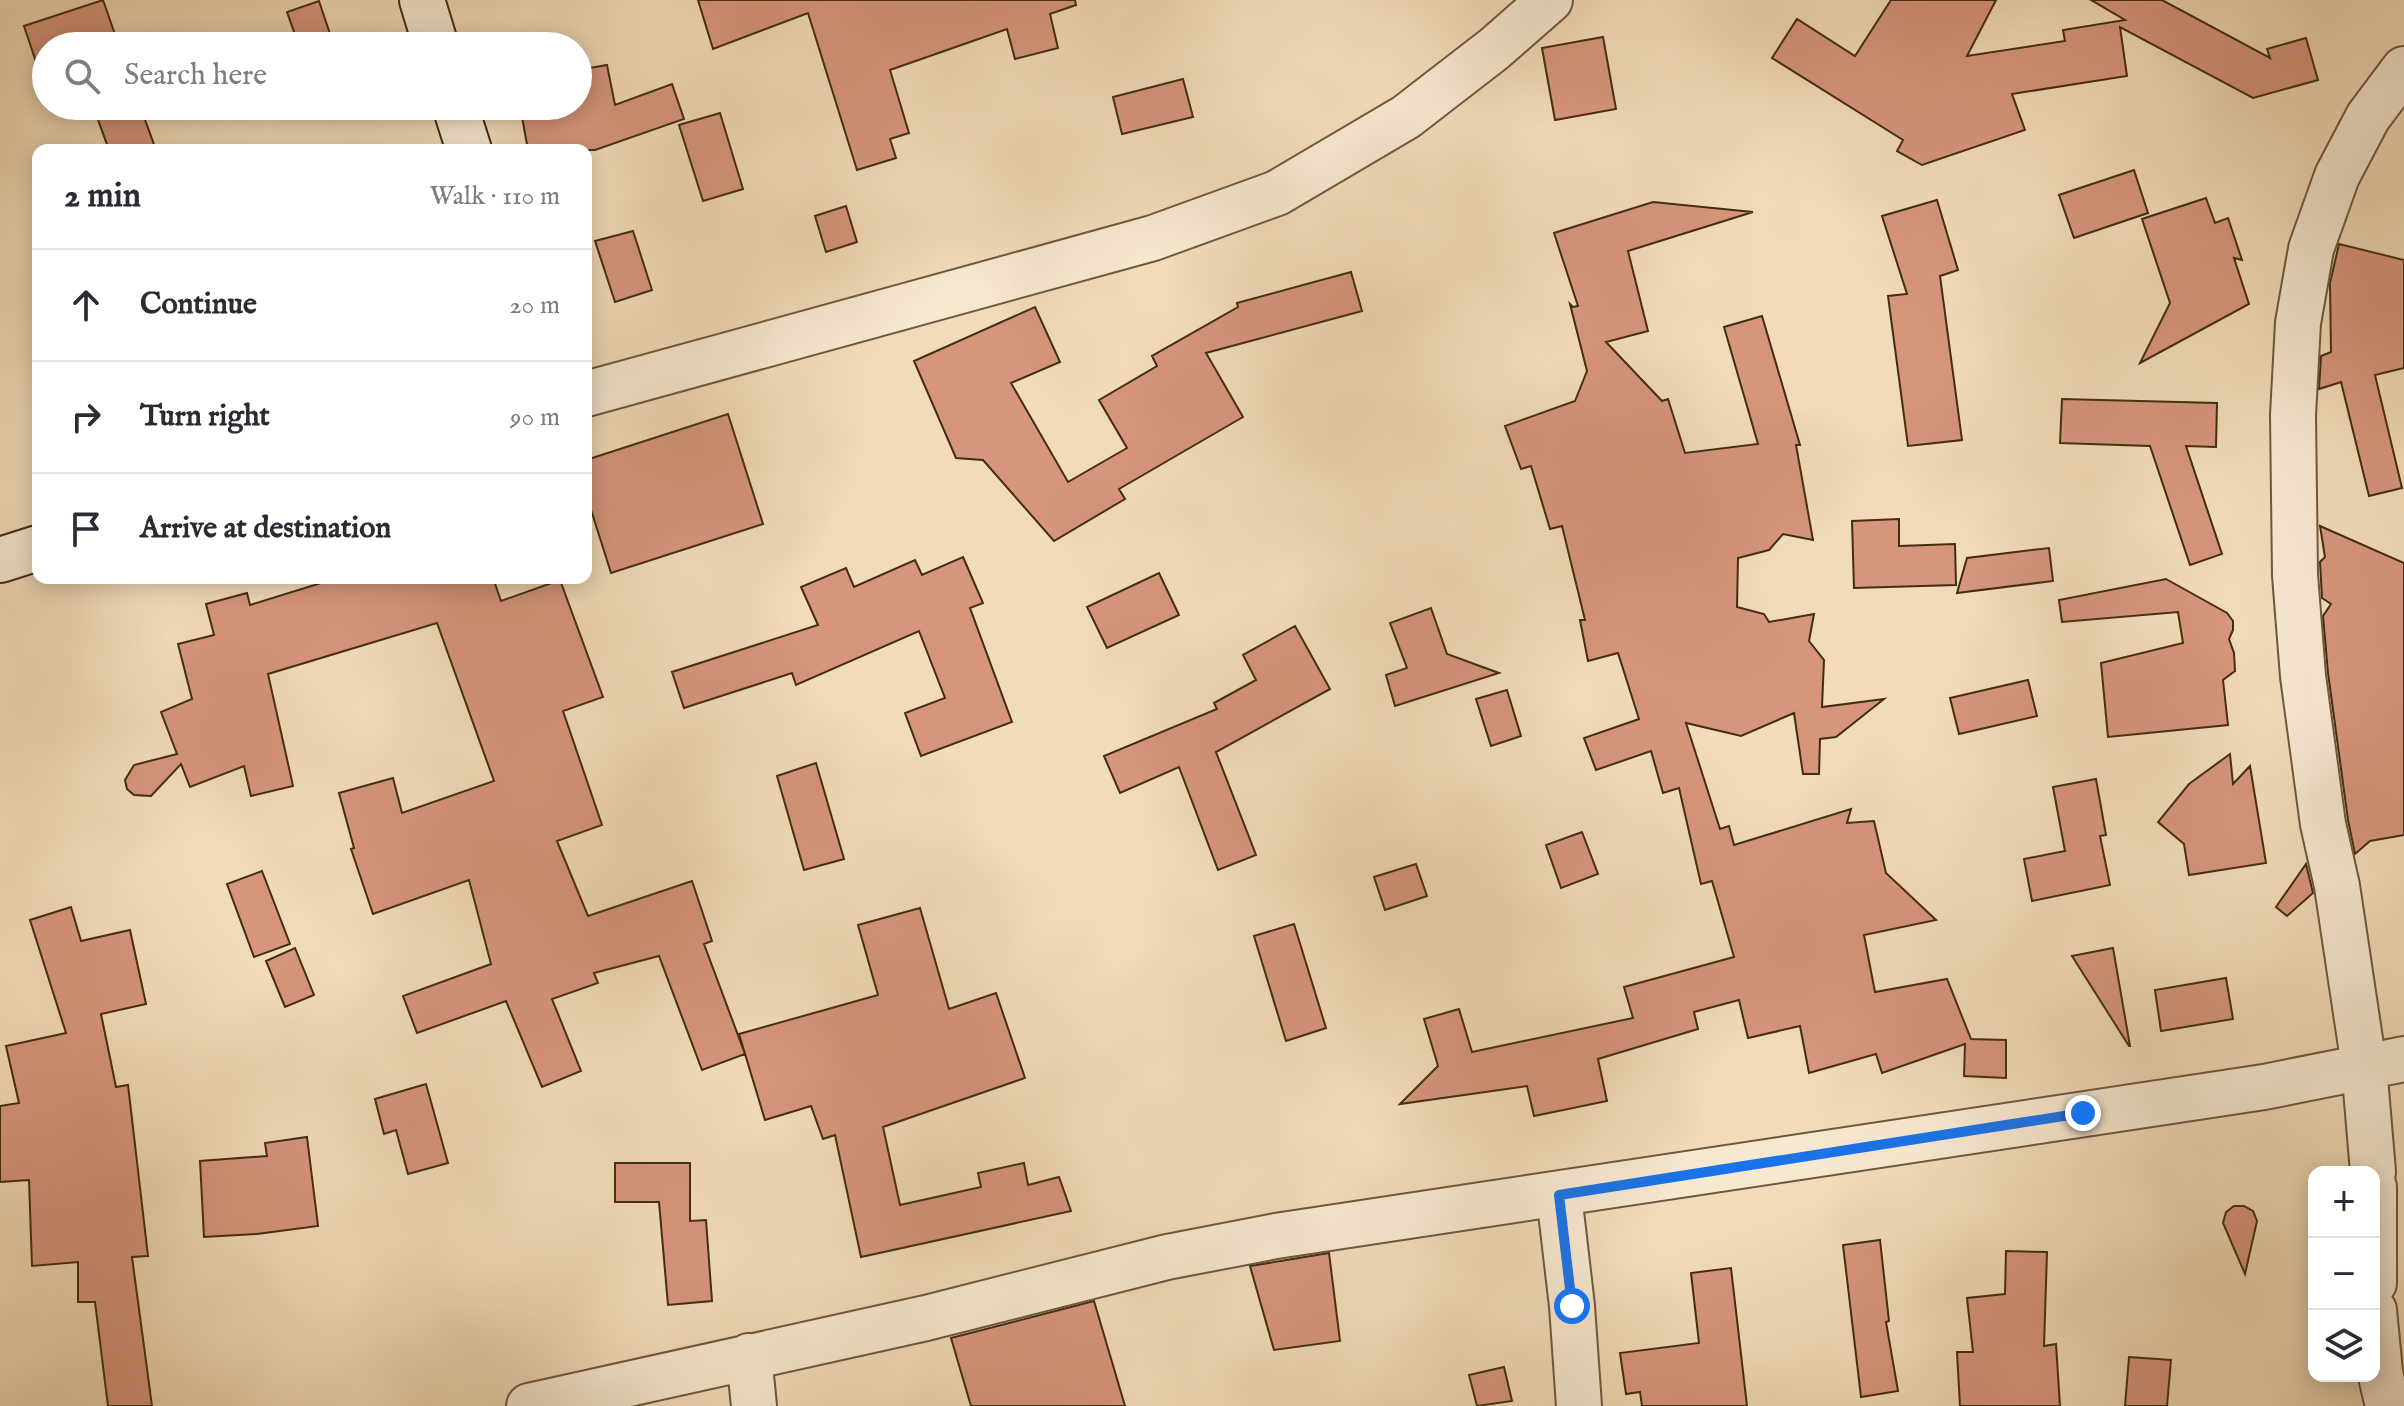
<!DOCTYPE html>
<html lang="en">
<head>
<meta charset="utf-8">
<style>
	body { margin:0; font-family:"IM FELL English",serif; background:#f7f7f7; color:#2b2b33 }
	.controls { position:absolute; right:24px; bottom:24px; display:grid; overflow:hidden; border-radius:16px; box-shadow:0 4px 20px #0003 }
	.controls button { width:72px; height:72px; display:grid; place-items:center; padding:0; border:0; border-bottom:2px solid #e1e1e2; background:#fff; color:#2b2b33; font:40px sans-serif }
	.stop { position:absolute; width:24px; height:24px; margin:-18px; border:6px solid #1a73e8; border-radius:50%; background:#fff }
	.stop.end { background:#1a73e8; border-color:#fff; box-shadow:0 2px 8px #0008 }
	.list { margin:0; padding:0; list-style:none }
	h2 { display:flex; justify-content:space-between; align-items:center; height:104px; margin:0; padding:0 32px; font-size:34px }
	h2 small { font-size:26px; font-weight:400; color:#7c7c81 }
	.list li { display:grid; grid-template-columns:52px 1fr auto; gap:24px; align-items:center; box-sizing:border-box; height:112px; padding:0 32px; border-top:2px solid #e1e1e2 }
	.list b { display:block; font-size:30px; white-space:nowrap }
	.list em { font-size:26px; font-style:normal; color:#7c7c81 }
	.icon { flex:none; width:44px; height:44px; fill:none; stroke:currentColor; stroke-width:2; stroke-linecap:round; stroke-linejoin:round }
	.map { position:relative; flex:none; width:2404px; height:1406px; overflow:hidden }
	.search { position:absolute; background:#fff; box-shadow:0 4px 20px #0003; left:32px; top:32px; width:560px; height:88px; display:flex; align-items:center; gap:20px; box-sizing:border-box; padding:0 28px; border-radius:44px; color:#7c7c81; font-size:30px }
	.panel { position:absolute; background:#fff; box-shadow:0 4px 20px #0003; left:32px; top:144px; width:560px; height:440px; border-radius:16px }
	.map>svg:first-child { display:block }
	.building { fill:#d7957c; stroke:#422d12; stroke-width:2 }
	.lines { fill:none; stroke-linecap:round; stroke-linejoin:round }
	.street-casing { stroke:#6e583c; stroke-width:48 }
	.secondary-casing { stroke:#422d12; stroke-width:48 }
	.street { stroke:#f7e8d1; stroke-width:44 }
	.secondary { stroke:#f7e8d1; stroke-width:44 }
	.route { stroke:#1a73e8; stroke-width:10 }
</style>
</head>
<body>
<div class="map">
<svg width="2404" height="1406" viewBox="0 0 2404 1406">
	<rect width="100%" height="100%" fill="#f2dbb8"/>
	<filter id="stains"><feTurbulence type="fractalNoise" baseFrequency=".0025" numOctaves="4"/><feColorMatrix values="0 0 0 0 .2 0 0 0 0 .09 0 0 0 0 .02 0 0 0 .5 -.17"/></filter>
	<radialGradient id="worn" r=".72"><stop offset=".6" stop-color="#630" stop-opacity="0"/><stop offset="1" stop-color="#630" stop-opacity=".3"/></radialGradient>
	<path class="building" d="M103,0l16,46h-73v19l-8,3 -14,-42z
		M698,0h377l1,5 -26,9 8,34 -43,11 -8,-30 -117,41 19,63 -19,6 6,19 -39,12 -49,-157 -95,36z
		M1891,0h105l-29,56 98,-15 -2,-11 62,-10 -34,-20h71l108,58 -3,-9 39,-11 12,42 -65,18 -133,-71 7,49 -115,18 13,36 -103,35 -25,-14 6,-11 -131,-82 25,-39 58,37z
		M319,1l15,45h-35l-12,-34z
		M1603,37l13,72 -61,11 -13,-72z
		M607,65l8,40 57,-21 12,35 -89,31h-67l-8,-44h58v-36z
		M1183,79l10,38 -71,17 -9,-37z
		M93,106h47l16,44h-47z
		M720,113l23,76 -40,12 -24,-76z
		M2134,170l14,43 -74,25 -15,-43z
		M2206,198l9,25 13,-5 14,42 -8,-2 15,46 -109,59 30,-60 -28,-84z
		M1937,200l21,70 -18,6 22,164 -54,6 -20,-150 19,-2 -25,-78z
		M1653,202l100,10 -125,39 20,80 -42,11 56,59 6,-2 17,54 73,-9 -34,-117 38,-11 38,129h-4l17,95 -30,-6 -14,16 -31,8 -1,49 27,7 5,8 45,-8 -5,27 15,19 -2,47 62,-8 -48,38 -16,2 -1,35h-16l-9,-61 -53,23 -55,-13 34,106 9,-3 5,19 117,-36 -4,14 27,-2 12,52 50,47 -72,15 11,57 72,-13 24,60 35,1v38l-42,-2 1,-32 -83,29 -6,-19 -67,19 -9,-47 -52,12 -9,-38 -45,12 4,17 -100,30 9,42 -73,15 -7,-30 -127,18 38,-38 -14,-47 35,-10 13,43 161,-34 -9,-31 110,-30 -22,-76 -11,3 -22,-96 -16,5 -12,-42 -55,19 -12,-32 55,-19 -21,-66 -30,8 -8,-41h5l-23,-94 -12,3 -19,-63 -10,3 -16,-43 70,-25 12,-30 -17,-67 3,3 5,-1 -24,-73z
		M846,206l11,36 -31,10 -11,-36z
		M633,231l19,59 -37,12 -20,-61z
		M2339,244l65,16v108l-29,7 27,113 -33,8 -28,-114 -22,7 2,-33 10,-4 -1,-69z
		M1351,272l11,39 -156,42 37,64 -124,72 6,10 -71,42 -71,-81 -27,-2 -42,-97 121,-54 25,55 -49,21 57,99 59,-34 -28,-48 58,-34 -5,-10 86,-49 -1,-4z
		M2062,399l155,4 -1,44 -30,-1 36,108 -32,11 -40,-119 -90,-3z
		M728,414l35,110 -152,49 -25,-79v-34z
		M1899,519v27l56,-2 1,41 -102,3 -2,-67z
		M2320,526l84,37v272l-34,6 -15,13 -7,-34 -20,-147 -5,-57 8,-12 -9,-6 -2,-36 5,-5z
		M2049,548l4,33 -96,12 10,-35z
		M963,557l20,46 -13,5 42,114 -91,34 -16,-43 40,-15 -26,-67 -123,54 -4,-12 -108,35 -12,-36 146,-47 -17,-38 45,-19 8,19 61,-27 7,15z
		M1159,573l20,42 -72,33 -20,-41z
		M337,578h156l8,23 59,-21 43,117 -40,14 39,114 -45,16 31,75 104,-35 20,60 -8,3 41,110 -43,16 -43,-114 -65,17 4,10 -46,16 29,72 -39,16 -36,-86 -89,32 -14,-37 88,-32 -22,-84 -96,34 -22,-65 3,-1 -15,-55 54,-15 9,35 92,-32 -57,-158 -169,51 25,112 -42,10 -7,-30 -54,21 -9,-23 -30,32 -17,-1 -7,-6 -2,-9 9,-15 43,-11 -16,-42 31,-13 -14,-55 36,-9 -8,-31 41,-11 3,12z
		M2166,579l61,34 6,8v9l-4,9 5,14 1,18 -12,9 5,45 -120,12 -7,-74 82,-20 -5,-31 -116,10 -3,-22z
		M1431,608l16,46 52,19 -104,33 -9,-31 21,-7 -17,-45z
		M1295,626l35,63 -114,63 40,103 -38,15 -39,-103 -59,26 -16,-37 113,-47 -3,-6 42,-23 -13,-25z
		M2028,680l9,36 -78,18 -9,-36z
		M1507,690l14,46 -30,10 -15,-47z
		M2230,754l3,30 17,-18 16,97 -77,12 -5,-31 -26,-22 31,-38z
		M816,763l28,96 -40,11 -27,-94z
		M2096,779l10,56 -6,1 10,49 -78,16 -8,-42 41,-8 -12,-64z
		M1582,832l16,42 -37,14 -15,-43z
		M1416,864l11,32 -42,14 -11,-33z
		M2306,864l7,29 -26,23 -11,-9z
		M262,871l28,73 -36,13 -27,-73z
		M71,907l10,34 49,-11 16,74 -45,10 15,73 12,-2 20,171 -16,1 20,149h-44l-13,-104h-17v-40l-46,4 -3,-86 -29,2v-76l19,-3 -13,-57 60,-13 -36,-113z
		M920,908l29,101 47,-16 29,85 -142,49 17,78 81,-18 -3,-14 46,-10 4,22 31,-8 12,34 -210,46 -26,-122 -12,4 -12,-33 -46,14 -26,-86 139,-39 -20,-70z
		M1294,924l32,104 -40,13 -32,-105z
		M295,948l19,47 -29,12 -19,-46z
		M2113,948l17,98h-1l-57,-90z
		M2226,978l7,41 -72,12 -6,-41z
		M426,1084l22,79 -40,11 -12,-44 -12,4 -9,-35z
		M307,1137l11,89 -61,8 -53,3 -4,-76 67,-5 -2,-13z
		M615,1163h75v58l16,-1 6,81 -44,4 -9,-103h-44z
		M2234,1206h10l9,5 4,10 -12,53 -22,-51 3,-11z
		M1880,1240l9,81 -3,1 12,69 -37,6 -18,-152z
		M2006,1251l41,1 -3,94 12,-2 4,62h-100l-3,-54h16l-6,-54 38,-4z
		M1329,1253l11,88 -66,9 -24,-84z
		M1731,1268l16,138h-105l-2,-14 -14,2 -6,-41 79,-10 -8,-70z
		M1094,1301l31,105h-154l-20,-68z
		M2129,1357l42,3 -4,46h-42z
		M1504,1367l8,34 -35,5 -8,-31z"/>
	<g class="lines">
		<g class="street-casing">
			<path id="street" d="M586,394l567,-156 124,-45 129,-76 88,-68 56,-49
				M2373,1172l-9,-106 -27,-180 -14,-62 -20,-148 -8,-101 -2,-160 5,-92 13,-74 26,-73 31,-59 36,-48
				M2374,1187v96
				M1559,1195l13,111 7,100
				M2374,1310l6,62 8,34
				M749,1356l5,50
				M529,1406l397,-88 241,-61 109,-21 988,-149 140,-28"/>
		</g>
		<g class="secondary-casing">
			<path id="secondary" d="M422,0l14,46
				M455,106l14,44
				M0,560l38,-12"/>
		</g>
		<use href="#street" class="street"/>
		<use href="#secondary" class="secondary"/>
	</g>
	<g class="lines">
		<path class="route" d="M1572,1306l-13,-111 524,-82"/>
	</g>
	<rect width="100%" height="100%" filter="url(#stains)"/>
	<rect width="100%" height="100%" fill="url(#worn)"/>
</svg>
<div class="controls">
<button>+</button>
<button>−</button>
<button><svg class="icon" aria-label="layers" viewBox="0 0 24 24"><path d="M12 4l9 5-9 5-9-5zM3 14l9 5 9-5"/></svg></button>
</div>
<div class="stop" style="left:1572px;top:1306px"></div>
<div class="stop end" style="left:2083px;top:1113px"></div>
<div class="search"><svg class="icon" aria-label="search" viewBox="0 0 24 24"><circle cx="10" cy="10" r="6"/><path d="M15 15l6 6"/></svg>Search here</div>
<section class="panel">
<h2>2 min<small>Walk · 110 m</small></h2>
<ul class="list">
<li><svg class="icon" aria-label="ahead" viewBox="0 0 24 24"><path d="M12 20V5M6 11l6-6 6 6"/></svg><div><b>Continue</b></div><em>20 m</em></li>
<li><svg class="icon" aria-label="right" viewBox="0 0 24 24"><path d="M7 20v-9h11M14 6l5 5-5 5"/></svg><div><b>Turn right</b></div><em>90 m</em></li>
<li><svg class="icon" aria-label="arrive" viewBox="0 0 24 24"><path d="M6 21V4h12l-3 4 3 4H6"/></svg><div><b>Arrive at destination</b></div></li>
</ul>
</section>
</div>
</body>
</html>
